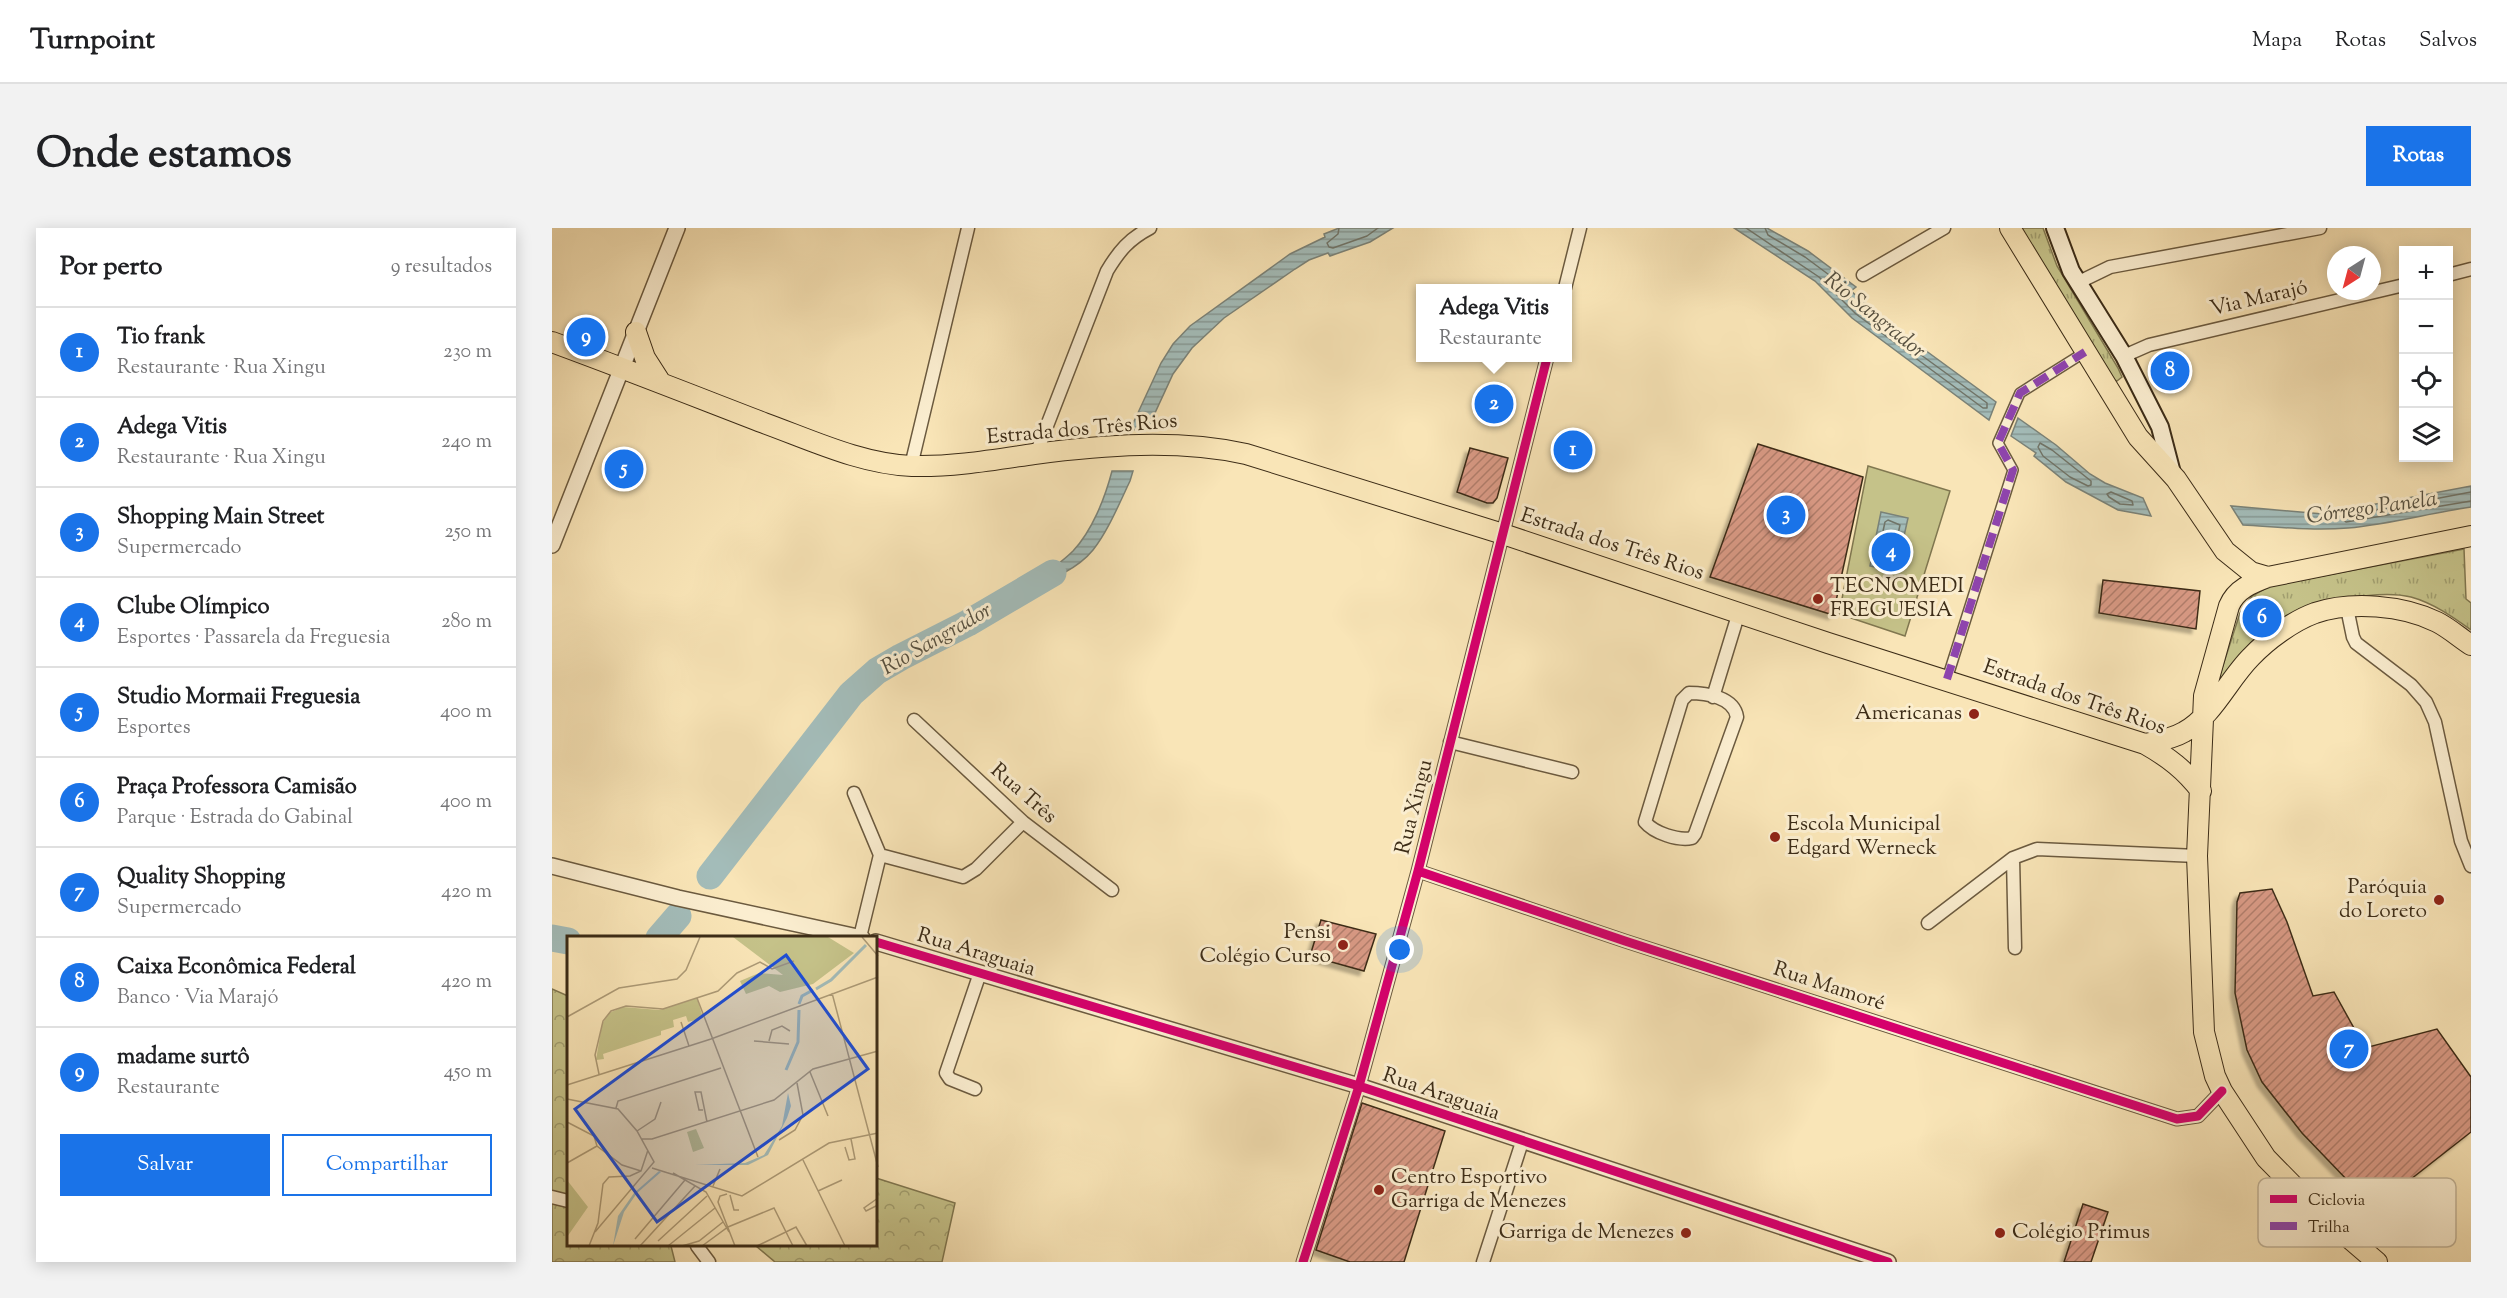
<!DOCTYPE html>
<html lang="pt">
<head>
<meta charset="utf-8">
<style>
	body { margin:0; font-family:"Sorts Mill Goudy",serif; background:#f2f2f2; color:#202124 }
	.controls { position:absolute; right:18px; top:18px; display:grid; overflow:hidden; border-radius:0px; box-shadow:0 3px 15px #0003 }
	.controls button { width:54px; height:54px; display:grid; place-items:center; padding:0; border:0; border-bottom:2px solid #e0e0e0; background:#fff; color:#202124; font:30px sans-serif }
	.compass { position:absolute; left:1775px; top:18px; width:54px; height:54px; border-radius:50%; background:#fff; box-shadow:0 3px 15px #0003; rotate:216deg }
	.you { position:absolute; left:848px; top:722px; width:21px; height:21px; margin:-15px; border:4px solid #fff; border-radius:50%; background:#1a73e8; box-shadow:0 0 0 9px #1a73e833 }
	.badge { display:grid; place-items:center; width:39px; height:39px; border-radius:50%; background:#1a73e8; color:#fff; font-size:20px; font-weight:700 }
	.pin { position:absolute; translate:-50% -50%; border:3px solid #fff; box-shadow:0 2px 6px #0006 }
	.popup { position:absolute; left:864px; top:56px; width:156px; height:78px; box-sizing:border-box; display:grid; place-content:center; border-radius:0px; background:#fff; filter:drop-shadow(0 2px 4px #0005); font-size:20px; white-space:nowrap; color:#757577 }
	.popup b { font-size:22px; color:#202124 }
	.popup::after { content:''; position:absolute; left:50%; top:100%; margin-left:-12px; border:12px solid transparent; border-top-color:#fff }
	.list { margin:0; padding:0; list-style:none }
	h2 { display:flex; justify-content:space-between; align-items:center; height:78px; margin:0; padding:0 24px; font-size:26px }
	h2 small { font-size:20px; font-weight:400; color:#757577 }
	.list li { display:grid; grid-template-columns:39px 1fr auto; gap:18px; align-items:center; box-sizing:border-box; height:90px; padding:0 24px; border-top:2px solid #e0e0e0 }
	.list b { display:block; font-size:22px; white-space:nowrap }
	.list p { margin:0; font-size:20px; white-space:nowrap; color:#757577 }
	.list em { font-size:20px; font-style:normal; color:#757577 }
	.actions { display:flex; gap:12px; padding:18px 24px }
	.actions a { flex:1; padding:14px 0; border:2px solid #1a73e8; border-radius:0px; text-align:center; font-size:21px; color:#1a73e8 }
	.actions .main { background:#1a73e8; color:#fff }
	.icon { flex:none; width:33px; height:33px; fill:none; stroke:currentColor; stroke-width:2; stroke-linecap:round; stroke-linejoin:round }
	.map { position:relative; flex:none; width:1919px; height:1034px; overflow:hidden; border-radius:0px }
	header { display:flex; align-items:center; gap:36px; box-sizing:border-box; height:84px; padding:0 30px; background:#fff; border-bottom:2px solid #e0e0e0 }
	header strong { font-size:28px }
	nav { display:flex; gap:33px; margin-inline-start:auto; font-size:21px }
	.intro { display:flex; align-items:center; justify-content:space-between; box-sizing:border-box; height:144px; padding:0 36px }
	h1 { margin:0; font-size:42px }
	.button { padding:15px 27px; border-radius:0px; background:#1a73e8; color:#fff; font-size:21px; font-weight:700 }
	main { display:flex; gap:36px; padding:0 36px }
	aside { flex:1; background:#fff; border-radius:0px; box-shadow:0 3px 15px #0003 }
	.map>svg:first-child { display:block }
	.grass { fill:#c5c289; stroke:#807750; stroke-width:1.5 }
	.forest { fill:url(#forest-crowns); stroke:#807750; stroke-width:1.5 }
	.park { fill:url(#park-tufts); stroke:#807750; stroke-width:1.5 }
	.water { fill:url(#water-rules); stroke:#7a8278; stroke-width:1.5 }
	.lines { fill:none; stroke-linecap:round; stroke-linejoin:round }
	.shore { stroke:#707468; stroke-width:1.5 }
	.river { stroke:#a3bcb9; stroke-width:27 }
	.building { fill:url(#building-hatch); stroke:#3c2c17; stroke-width:1.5; filter:url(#shadow) }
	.pedestrian-casing { stroke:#6b5a3f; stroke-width:12 }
	.minor-casing { stroke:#6b5a3f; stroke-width:15 }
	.tertiary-casing { stroke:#6b5a3f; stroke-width:18 }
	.secondary-casing { stroke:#3c2c17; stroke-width:20 }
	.primary-casing { stroke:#3c2c17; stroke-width:22 }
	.pedestrian { stroke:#fbeed0; stroke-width:9 }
	.minor { stroke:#fbeed0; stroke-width:12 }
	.tertiary { stroke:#fbeed0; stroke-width:15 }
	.secondary { stroke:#fbeed0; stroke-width:16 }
	.primary { stroke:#f9e5b7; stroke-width:20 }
	.quiet { stroke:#8e44ad; stroke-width:8; stroke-dasharray:15 8; stroke-linecap:butt }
	.cycleway-casing { stroke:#fbeed0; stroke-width:13 }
	.cycleway { stroke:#d6006c; stroke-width:9 }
	.poi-dot { fill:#8f2418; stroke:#fbeed0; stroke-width:2 }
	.labels { text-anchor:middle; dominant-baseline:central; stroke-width:6; stroke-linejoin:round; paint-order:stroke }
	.street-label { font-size:21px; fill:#3c2c17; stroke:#fbeed0 }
	.poi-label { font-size:21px; fill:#3c2c17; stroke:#fbeed0; text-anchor:start }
	.water-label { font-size:22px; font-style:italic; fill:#565040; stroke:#fbeed0 }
	.inset-river { fill:none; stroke:#a3bcb9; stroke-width:3 }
	.inset-road { fill:none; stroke:#ad9b77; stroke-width:1.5 }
	.view { fill:#1d4ed8; fill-opacity:0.15; stroke:#1d4ed8; stroke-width:3 }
	.inset-edge { fill:none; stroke:#3c2c17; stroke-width:3 }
	.key { fill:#fbeed0; stroke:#c2b498; stroke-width:1.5 }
	.key-label { font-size:16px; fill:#3c2c17 }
</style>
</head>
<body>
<header>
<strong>Turnpoint</strong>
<nav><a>Mapa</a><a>Rotas</a><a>Salvos</a></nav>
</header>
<div class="intro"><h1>Onde estamos</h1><a class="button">Rotas</a></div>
<main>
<aside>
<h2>Por perto<small>9 resultados</small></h2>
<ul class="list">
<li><span class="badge">1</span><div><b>Tio frank</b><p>Restaurante · Rua Xingu</p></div><em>230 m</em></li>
<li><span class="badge">2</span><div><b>Adega Vitis</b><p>Restaurante · Rua Xingu</p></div><em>240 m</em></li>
<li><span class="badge">3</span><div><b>Shopping Main Street</b><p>Supermercado</p></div><em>250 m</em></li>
<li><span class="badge">4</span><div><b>Clube Olímpico</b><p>Esportes · Passarela da Freguesia</p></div><em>280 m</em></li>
<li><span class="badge">5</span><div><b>Studio Mormaii Freguesia</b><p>Esportes</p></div><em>400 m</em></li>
<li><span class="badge">6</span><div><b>Praça Professora Camisão</b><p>Parque · Estrada do Gabinal</p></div><em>400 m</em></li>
<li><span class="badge">7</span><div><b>Quality Shopping</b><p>Supermercado</p></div><em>420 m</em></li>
<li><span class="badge">8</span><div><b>Caixa Econômica Federal</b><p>Banco · Via Marajó</p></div><em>420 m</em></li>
<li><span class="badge">9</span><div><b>madame surtô</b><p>Restaurante</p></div><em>450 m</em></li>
</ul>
<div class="actions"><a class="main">Salvar</a><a>Compartilhar</a></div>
</aside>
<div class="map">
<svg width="1919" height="1034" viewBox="0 0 1919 1034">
	<defs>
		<pattern id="forest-crowns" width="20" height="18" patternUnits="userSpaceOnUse" patternTransform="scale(1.5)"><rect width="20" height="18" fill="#c5c289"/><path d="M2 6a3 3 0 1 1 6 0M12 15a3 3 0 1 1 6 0" fill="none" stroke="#a19e6f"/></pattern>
		<pattern id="park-tufts" width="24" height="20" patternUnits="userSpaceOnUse" patternTransform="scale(1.5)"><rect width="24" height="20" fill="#c5c289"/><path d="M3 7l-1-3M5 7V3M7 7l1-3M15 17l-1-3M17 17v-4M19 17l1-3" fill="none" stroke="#a19e6f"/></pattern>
		<pattern id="water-rules" width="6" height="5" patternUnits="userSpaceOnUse" patternTransform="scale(1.5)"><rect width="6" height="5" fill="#a3bcb9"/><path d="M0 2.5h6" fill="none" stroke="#869995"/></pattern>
		<pattern id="building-hatch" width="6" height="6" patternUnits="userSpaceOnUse" patternTransform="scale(1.5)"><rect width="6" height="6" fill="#d89984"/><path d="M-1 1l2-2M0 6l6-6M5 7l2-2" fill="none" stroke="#b07d6b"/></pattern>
		<filter id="shadow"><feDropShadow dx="-4.5" dy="4.5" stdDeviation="1.5" flood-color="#0004"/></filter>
	</defs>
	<rect width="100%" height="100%" fill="#f9e5b7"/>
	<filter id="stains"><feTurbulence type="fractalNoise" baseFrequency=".00333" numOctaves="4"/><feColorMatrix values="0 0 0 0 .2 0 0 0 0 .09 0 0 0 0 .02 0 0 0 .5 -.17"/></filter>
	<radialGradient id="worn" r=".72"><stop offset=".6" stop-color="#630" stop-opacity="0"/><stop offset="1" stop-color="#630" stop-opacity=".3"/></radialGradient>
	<path class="grass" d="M1316,238l82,25 -45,145 -66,-22z"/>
	<path class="forest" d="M0,761l16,7v250h103l4,16h-123z
		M324,950l79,25 -13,59h-167l-19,-16h120z"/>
	<path class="park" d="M1467,0h24l14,38 61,102 4,9 -5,4 -3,-1z
		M1912,321l2,50 5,4v27c-18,-13 -38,-27 -60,-33 -33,-8 -105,6 -133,24 -24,16 -43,42 -61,63l23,-71 12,-17 18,-10z"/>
	<path class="water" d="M787,0h54l-23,14 -40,14 -2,-3 -19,7 -14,9 -71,49 -32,30 -19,26 -25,54 -18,2 31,-67 12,-19 17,-18 100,-72 35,-17 -1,-3z
		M1182,0h33l41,23 48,36 -5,4 37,32 108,79 -7,18 -137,-102 -37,-37z
		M1466,190l38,27 34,29 15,9 38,15 8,18 -33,-6 -52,-28 -32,-26 2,-3 -25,-17z
		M560,243h21l-3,10c-11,23 -22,50 -37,69 -18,22 -47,31 -72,41 17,-13 37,-25 52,-40 19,-20 32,-53 39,-80z
		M1919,258v21c-41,6 -81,17 -123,21 -35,3 -70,-1 -105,-3l-12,-19 92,8z
		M1329,284l27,6 -12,54 -26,-6z"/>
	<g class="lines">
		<path class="shore" d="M787,0l-1,6 -11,9 2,4 4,1 34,-12 11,-8
			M1194,0l73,49 37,37 127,94h4v-5l-103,-75 -36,-32 -4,-10 -39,-29 -37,-22 -3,-7
			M1488,215l12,7 39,31v4l-3,1 -18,-9 -27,-21 -5,-9z
			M1559,264l21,9 1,4 -13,-1 -11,-7 -2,-3z
			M1919,264l-126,24 -3,3 4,3 125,-21
			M1336,292l12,5 -8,37 -2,2 -11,-2 -2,-3 8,-37z"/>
		<path class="river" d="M158,648l141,-182 26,-23 24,-14 67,-34 85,-50
			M0,710l16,3
			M107,710l19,-22"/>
	</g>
	<path class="building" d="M1206,216l105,33 -30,138 -123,-38z
		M918,220l38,10 -11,40 -4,5h-6l-30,-11z
		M1551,352l97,11 -4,38 -97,-16z
		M1720,661l15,33 26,74 21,-4 31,56 72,-19 34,48v55l-97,76 -72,-75 -40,-51 -15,-32 -12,-57 2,-91 3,-9z
		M769,692l55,14 -12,37 -54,-15z
		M810,875l83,28 -41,131h-54l-34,-12z
		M1531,976l25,8 -17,50h-27z"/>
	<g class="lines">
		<g class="pedestrian-casing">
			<path id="pedestrian" d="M1395,451l66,-209 -15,-27 22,-50 65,-41"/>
		</g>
		<g class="minor-casing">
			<path id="minor" d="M1311,47l81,-47
				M1896,47l23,-6
				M1525,55l33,-16 210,-39
				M1013,60l15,-60
				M1572,128l25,-11 255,-60
				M484,226l71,-183c12,-20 22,-32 43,-43
				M359,238l57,-238
				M1795,380l6,29 3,6 55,42 15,17 9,20 26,119 10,25
				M1137,465c17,0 45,4 48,24l-42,117 -3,4c-14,3 -38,-5 -47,-16l37,-122z
				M1161,469l26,-85
				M362,492l109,102 89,68
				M898,514l122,30
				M302,565l26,62 83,22 13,-8 47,-47
				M1461,630l2,90
				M866,643l207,70 552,178 21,-3 24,-25
				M1376,695l85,-65 24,-9 160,7
				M308,709l20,-82
				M423,861l-25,-10 -4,-6 34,-100
				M0,969l16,4
				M145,1018l12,16
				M751,1034l56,-176 59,-215 129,-513
				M931,1034l39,-120"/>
		</g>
		<g class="tertiary-casing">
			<path id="tertiary" d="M0,317l125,-317
				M0,638l126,32 184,40
				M324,714l483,144 529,176"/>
		</g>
		<g class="secondary-casing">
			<path id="secondary" d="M1503,0l16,43 53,85 36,71 12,46"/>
		</g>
		<g class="primary-casing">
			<path id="primary" d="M1458,0l128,209 38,42 49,72 26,21 17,5
				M84,104l9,26 16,25
				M0,114c71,26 142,54 212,81 47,17 97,41 148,43 42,1 81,-6 122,-12 69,-9 143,-15 212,0l257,80 325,109 317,101c23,13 40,26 56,47
				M1593,516c13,-3 27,-5 39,-12 29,-16 44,-52 67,-75 16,-17 42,-36 64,-44 36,-12 88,-8 122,9 12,6 23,16 34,23
				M1825,1034l-56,-48 -55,-56 -44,-67 -7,-15 -11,-44 -7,-176 7,-160 25,-90c7,-17 23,-23 39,-29l203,-41"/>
		</g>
		<use href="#pedestrian" class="pedestrian"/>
		<use href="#minor" class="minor"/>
		<use href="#tertiary" class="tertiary"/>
		<use href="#secondary" class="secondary"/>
		<use href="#primary" class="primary"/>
		<path class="quiet" d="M1395,451l66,-209 -15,-27 22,-50 65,-41"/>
		<g class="cycleway-casing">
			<path id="cycleway" d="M866,643l207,70 552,178 21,-3 24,-25
				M324,714l483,144 529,176
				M751,1034l56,-176 59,-215 129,-513"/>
		</g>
		<use href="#cycleway" class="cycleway"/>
	</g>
	<g class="poi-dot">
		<circle cx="1266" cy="371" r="6"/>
		<circle cx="1422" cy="486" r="6"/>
		<circle cx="1223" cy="609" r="6"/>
		<circle cx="1887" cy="672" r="6"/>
		<circle cx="791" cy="717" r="6"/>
		<circle cx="827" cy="962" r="6"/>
		<circle cx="1134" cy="1005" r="6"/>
		<circle cx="1448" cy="1005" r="6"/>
	</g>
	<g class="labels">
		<g class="street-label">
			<text transform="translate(1707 71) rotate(-13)">Via Marajó</text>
			<text transform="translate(530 202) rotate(-5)">Estrada dos Três Rios</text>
			<text transform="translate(1060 317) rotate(18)">Estrada dos Três Rios</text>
			<text transform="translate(1522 470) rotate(19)">Estrada dos Três Rios</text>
			<text transform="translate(471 566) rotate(41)">Rua Três</text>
			<text transform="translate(863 579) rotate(-76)">Rua Xingu</text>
			<text transform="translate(424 725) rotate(17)">Rua Araguaia</text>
			<text transform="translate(1277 759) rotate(18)">Rua Mamoré</text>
			<text transform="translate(889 867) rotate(19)">Rua Araguaia</text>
		</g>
		<g class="poi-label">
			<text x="1278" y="359">TECNOMEDI<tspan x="1278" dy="24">FREGUESIA</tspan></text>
			<text x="1410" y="486" text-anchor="end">Americanas</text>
			<text x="1235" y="597">Escola Municipal<tspan x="1235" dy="24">Edgard Werneck</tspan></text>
			<text x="1875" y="660" text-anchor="end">Paróquia<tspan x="1875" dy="24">do Loreto</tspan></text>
			<text x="779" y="705" text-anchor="end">Pensi<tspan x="779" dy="24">Colégio Curso</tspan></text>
			<text x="839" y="950">Centro Esportivo<tspan x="839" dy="24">Garriga de Menezes</tspan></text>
			<text x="1122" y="1005" text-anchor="end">Garriga de Menezes</text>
			<text x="1460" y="1005">Colégio Primus</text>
		</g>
		<g class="water-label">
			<text transform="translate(1322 88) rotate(39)">Rio Sangrador</text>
			<text transform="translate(1820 281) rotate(-8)">Córrego Panela</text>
			<text transform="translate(385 412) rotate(-30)">Rio Sangrador</text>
		</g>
	</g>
	<g transform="translate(15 708)">
		<rect width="310" height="310" fill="#f9e5b7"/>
		<path d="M130,62l6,20 -15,4 -2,-6 -13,4 1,7 -13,4v4l-58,19 1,5 -8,1 6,-36 7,-11 14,-6 36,3zM129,193l8,19 -11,4 -6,-20z" fill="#c5c289"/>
		<path d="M166,1h95l26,16 -41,31 -33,8 -11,-6 -23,8 -6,-13 19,-8 24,2zM0,244l21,27 -21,30z" fill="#c5c289"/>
		<path d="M221,157l3,13 -4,12 -19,37 -20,10h-53l50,-2 19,-8 18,-29zM92,235l2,1 -24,21 -13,19 -11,34 5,-30 16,-23z" fill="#a3bcb9"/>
		<path class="inset-river" d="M249,53l15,-9 35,-35M232,68l3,-8 11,-6M219,134l12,-28 1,-32"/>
		<path class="inset-road" d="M295,1l16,19M265,57l46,174M130,62l61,159M0,81l52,-29 58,-9 9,-9 14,-33M114,86l8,24M187,105l35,3M202,105l3,-11 10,-4 8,5M243,136l18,44M32,138l-4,-19 8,-34 8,-10 15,-5 37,3 55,-18 19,-18 23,-11 12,7 22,-8M0,149l144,-46 167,-62M0,163l51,10 19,22 17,31 -59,70M49,172l2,-7 103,-33M136,174h-4l-4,-18h6l6,30M0,186l27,14 3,10 25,19 19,6M70,195l18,-12 6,-17M75,203h10l122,-39 39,-31 65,-18M212,204l16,-10 8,-15 -6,-32M278,211l4,13 6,-1 -4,-20M236,224l42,86M0,227l30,-17M85,232l90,28 87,-53 49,-10M106,237l33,19 23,40M146,250l7,-17M251,255l24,-11M160,258l-7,2 -2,6 17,44M163,259l4,15h5M311,262l-14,10 2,3 12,-6M68,303l50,-59M91,305l49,-45M22,310l9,-23 5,-39 6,-7 21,-1 11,-5 7,-21M73,310l55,-60M101,310l47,-38M115,310l17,-5 24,-19M135,310l26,-19 46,-19 19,38M190,310l39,-19 11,19"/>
		<path class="view" d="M219,19l82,114 -211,153 -82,-113z"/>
		<rect width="310" height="310" class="inset-edge"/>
	</g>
	<rect x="1706" y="950" width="198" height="69" rx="9" class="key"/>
	<rect x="1718" y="967" width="27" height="8" fill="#d6006c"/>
	<rect x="1718" y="994" width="27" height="8" fill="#8e44ad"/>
	<g class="key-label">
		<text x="1756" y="977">Ciclovia</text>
		<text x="1756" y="1004">Trilha</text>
	</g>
	<rect width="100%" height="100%" filter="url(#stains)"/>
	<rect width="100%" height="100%" fill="url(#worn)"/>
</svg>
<div class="controls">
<button>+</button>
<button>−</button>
<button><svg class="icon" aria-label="locate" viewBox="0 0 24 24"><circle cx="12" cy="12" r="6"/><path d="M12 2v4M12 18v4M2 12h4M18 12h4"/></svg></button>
<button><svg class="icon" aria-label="layers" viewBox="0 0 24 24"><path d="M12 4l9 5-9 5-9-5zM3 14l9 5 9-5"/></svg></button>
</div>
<svg class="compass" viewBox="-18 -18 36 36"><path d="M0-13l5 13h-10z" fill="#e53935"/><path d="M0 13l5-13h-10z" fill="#757577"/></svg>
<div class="you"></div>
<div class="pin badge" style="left:1021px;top:222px">1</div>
<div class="pin badge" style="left:942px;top:176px">2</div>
<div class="popup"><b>Adega Vitis</b>Restaurante</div>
<div class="pin badge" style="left:1234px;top:287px">3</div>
<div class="pin badge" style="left:1339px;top:324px">4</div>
<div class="pin badge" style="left:72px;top:241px">5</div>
<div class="pin badge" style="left:1710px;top:390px">6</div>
<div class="pin badge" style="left:1797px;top:821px">7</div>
<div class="pin badge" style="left:1618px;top:143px">8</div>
<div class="pin badge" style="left:34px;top:109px">9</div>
</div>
</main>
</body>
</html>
